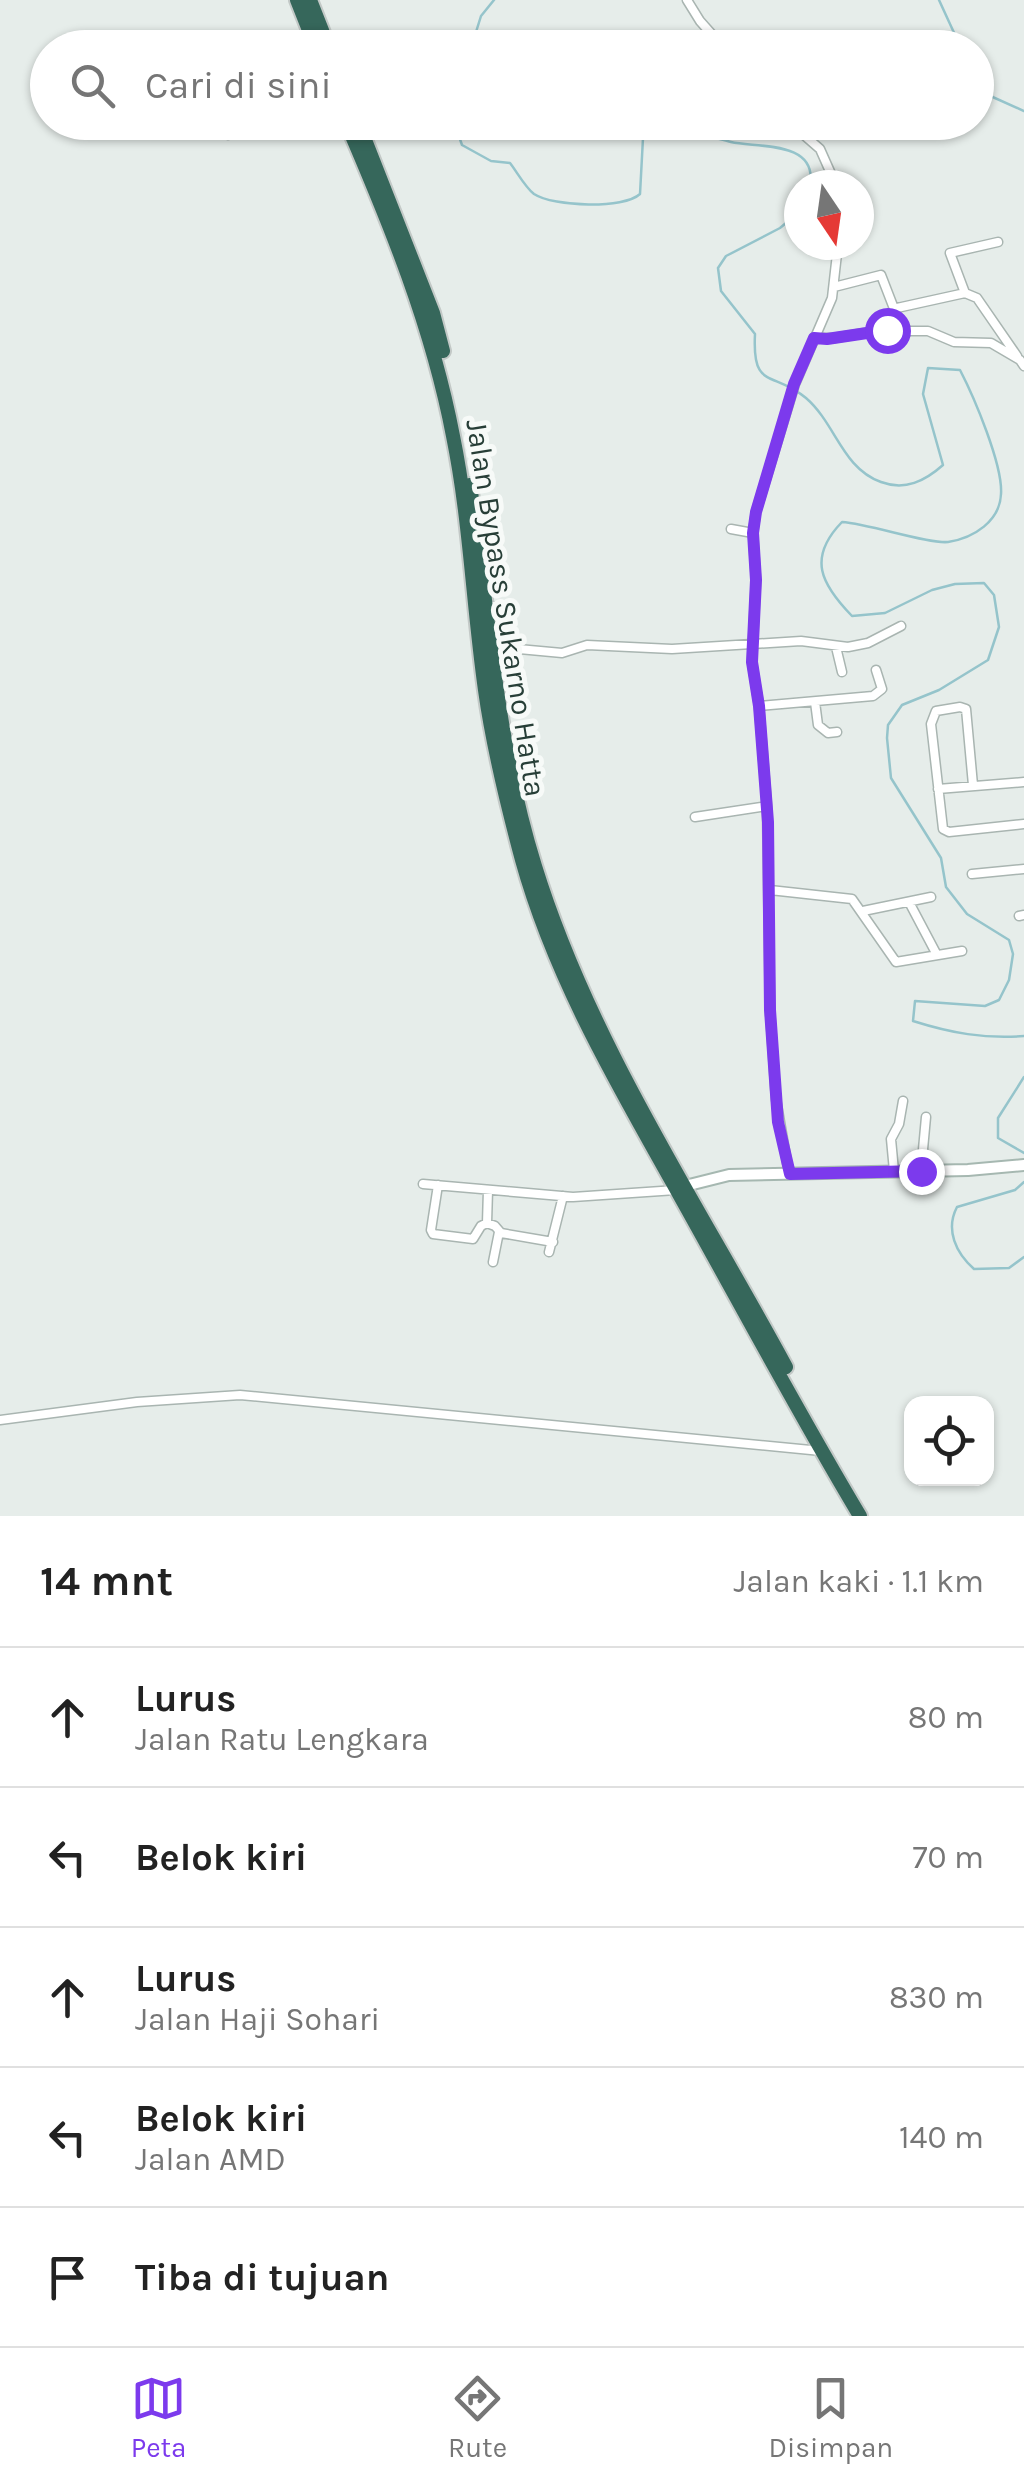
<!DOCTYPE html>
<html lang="id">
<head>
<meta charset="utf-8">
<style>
	body { margin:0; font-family:Karla,sans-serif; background:#f2f2f2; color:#222 }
	.controls { position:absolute; right:30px; bottom:30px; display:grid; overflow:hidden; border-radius:20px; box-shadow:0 2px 8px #0004 }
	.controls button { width:90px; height:90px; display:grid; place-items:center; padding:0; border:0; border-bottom:2px solid #e0e0e0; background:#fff; color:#222; font:50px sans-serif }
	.compass { position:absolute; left:784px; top:170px; width:90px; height:90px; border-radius:50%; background:#fff; box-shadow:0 2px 8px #0004; rotate:167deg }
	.stop { position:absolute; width:30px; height:30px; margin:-22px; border:8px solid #7c3aed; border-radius:50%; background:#fff }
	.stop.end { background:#7c3aed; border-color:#fff; box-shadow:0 2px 10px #0008 }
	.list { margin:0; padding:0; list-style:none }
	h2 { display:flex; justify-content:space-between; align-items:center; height:130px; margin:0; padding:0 40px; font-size:42px }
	h2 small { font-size:32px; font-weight:400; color:#767676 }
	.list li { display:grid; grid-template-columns:65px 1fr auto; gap:30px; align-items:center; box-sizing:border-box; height:140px; padding:0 40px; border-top:2px solid #e0e0e0 }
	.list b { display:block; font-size:38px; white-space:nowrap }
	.list p { margin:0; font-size:32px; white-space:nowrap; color:#767676 }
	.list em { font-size:32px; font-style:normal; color:#767676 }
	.icon { flex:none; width:55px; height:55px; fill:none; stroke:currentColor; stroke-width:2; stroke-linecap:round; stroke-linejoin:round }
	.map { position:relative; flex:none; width:1024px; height:1516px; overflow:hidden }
	.search { position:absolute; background:#fff; box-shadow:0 2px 8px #0004; left:30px; right:30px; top:30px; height:110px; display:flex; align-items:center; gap:25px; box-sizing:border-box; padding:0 35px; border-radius:55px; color:#767676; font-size:38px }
	.sheet { height:830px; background:#fff }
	nav { display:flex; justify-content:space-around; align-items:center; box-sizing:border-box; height:140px; border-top:2px solid #e0e0e0; background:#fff; font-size:28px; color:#767676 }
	nav a { display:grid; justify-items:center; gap:5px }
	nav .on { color:#7c3aed }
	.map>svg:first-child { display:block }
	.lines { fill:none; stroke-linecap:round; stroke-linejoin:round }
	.stream { stroke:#95c4cb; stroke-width:2.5 }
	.street-casing { stroke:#a9b5b1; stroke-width:11 }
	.secondary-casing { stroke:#a6b8b1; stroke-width:14 }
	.highway-casing { stroke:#c3c9c7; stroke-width:18 }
	.street { stroke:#fff; stroke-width:8 }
	.secondary { stroke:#fff; stroke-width:10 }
	.highway { stroke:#36675b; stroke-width:14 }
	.route { stroke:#7c3aed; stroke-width:12 }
	.labels { text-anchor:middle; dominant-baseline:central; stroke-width:10; stroke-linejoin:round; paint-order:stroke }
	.street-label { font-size:30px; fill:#273e37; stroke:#f7faf8 }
</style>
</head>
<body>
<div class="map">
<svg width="1024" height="1516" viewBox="0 0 1024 1516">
	<rect width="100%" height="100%" fill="#e6edea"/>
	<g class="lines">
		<path class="stream" d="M939,0l22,48
			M471,48l10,-32 13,-16
			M976,78l10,16 38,17
			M454,122l8,23 29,16 19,2c7,9 15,24 24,31 20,13 90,15 106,0l3,-56 9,-14c27,4 52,11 79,18 25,6 87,-2 79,43
			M799,212l-19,16 -54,28 -8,12 3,23 34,43c-3,57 18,36 51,64 30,26 36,70 75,84 24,9 44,-1 62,-17l-20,-71 5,-26 32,2c14,27 43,95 41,124 -1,27 -27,44 -53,48 -20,2 -78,-18 -106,-20 -35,36 -21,62 10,94l33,-3 47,-23 23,-6 29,-1 10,12 5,32 -11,33 -49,30 -37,15 -14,20 -1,13 4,40 50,80 5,29 21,27 42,26 4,14 -4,26 -10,20 -14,6 -70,-5 -2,20c38,12 71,18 111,15
			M1024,1077l-26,41v20l26,15
			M1024,1182l-9,8 -58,17c-12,23 -1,46 17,62l35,-1 15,-11"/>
		<g class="street-casing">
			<path id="street" d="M687,0l13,21 24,27
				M789,122l31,27 16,36
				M228,135l30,-13
				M998,242l-48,11 15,40 12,5 40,58
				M834,287l47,-12 12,31 4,2 68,-15
				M814,338h20l43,-7h51l26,11 37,1 29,17 4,6
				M731,529l22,4
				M487,604l10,4 10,40 55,5 25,-8 85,4 129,-8 47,6 20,-4 33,-17
				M836,647l6,25
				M815,702l3,23 10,8 9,-1
				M759,706l114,-10 9,-7 -6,-19
				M973,785l-7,-76 -6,-2 -24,4 -5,13 12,105 6,3 75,-8
				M938,789l86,-7
				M695,817l72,-11
				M972,874l52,-5
				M770,890l82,9 44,63 66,-11
				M909,902l28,53
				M863,911l68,-14
				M1019,916l5,-1
				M894,1171l-3,-32 8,-15 4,-23
				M921,1171l5,-54
				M789,1174l-13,-75 -6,-89 -3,-204 -8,-100 -7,-44 4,-82 -3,-47 3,-21 39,-128 37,-86 6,-53
				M423,1184l150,13 103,-7
				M438,1185l-7,45 2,4 40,5 8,-13 6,-3
				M488,1190l-1,33 8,3 6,7 52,9
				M549,1252l14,-56
				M493,1262l6,-30
				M0,1420l137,-18 103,-7 581,56"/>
		</g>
		<g class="secondary-casing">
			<path id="secondary" d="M685,1186l44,-11 239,-5 56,-5"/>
		</g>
		<g class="highway-casing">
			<path id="highway" d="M297,0l19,48
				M310,0l19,48
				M346,122c44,102 86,204 107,314 17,83 20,170 32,254 8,58 22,114 37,170 33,119 97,227 157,334 60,107 118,217 181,322
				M358,122l75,191 10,38
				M470,485c19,128 26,257 65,381 55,178 163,338 251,501"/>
		</g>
		<use href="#street" class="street"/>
		<use href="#secondary" class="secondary"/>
		<use href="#highway" class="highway"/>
	</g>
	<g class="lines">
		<path class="route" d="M887,330l-60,9 -13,-1 -20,46 -38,128 -3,21 3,47 -4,82 7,44 9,116 2,188 8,112 12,52 131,-3"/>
	</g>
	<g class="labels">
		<g class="street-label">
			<text transform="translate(506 608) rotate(81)">Jalan Bypass Sukarno Hatta</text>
		</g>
	</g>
</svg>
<div class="controls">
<button><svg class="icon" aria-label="locate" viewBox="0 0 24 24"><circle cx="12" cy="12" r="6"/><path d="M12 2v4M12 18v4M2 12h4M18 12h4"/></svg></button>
</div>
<svg class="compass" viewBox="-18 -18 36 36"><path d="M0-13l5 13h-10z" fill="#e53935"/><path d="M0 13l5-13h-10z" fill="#767676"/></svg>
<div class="stop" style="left:887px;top:330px"></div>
<div class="stop end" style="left:921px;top:1171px"></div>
<div class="search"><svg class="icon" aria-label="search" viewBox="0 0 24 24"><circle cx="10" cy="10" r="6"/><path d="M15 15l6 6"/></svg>Cari di sini</div>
</div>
<section class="sheet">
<h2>14 mnt<small>Jalan kaki · 1.1 km</small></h2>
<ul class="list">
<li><svg class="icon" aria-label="ahead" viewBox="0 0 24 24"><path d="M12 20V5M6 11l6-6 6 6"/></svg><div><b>Lurus</b><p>Jalan Ratu Lengkara</p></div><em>80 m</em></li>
<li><svg class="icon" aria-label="left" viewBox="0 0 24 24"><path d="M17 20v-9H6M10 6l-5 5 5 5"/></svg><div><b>Belok kiri</b></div><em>70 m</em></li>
<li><svg class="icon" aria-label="ahead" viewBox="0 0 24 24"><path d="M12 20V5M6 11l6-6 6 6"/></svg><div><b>Lurus</b><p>Jalan Haji Sohari</p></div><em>830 m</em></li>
<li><svg class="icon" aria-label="left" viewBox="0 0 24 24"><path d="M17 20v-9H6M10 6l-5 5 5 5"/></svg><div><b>Belok kiri</b><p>Jalan AMD</p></div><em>140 m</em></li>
<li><svg class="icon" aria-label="arrive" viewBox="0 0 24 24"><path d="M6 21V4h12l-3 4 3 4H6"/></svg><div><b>Tiba di tujuan</b></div></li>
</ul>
</section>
<nav>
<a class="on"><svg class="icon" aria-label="map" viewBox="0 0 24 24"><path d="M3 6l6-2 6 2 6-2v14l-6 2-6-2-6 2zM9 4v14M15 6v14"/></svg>Peta</a>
<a><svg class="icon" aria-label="directions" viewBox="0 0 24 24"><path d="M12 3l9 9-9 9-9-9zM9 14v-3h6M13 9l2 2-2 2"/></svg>Rute</a>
<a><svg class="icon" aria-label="saved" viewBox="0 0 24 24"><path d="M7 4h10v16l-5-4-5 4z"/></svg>Disimpan</a>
</nav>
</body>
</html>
